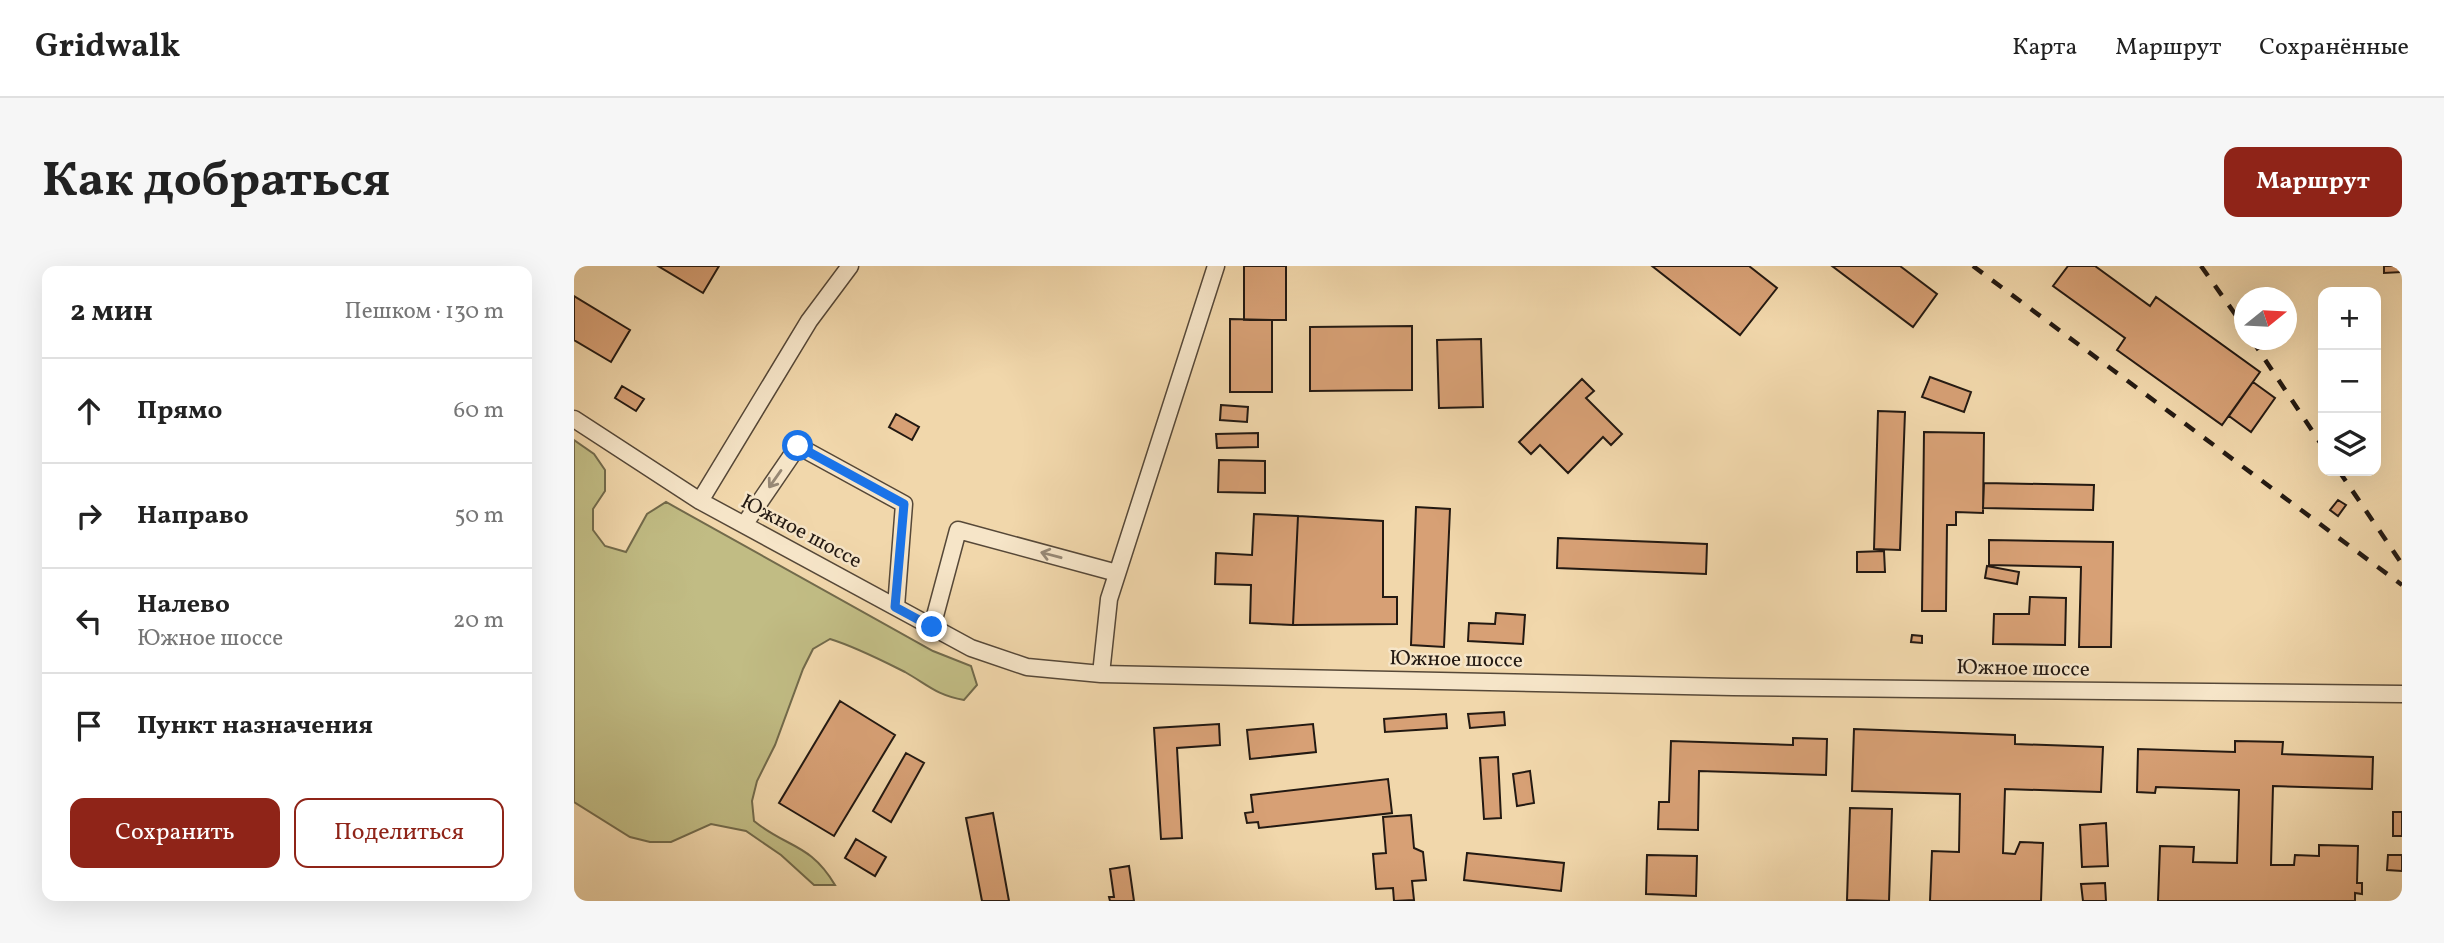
<!DOCTYPE html>
<html lang="ru">
<head>
<meta charset="utf-8">
<style>
	body { margin:0; font-family:Vollkorn,serif; background:#f6f6f6; color:#222 }
	.controls { position:absolute; right:21px; top:21px; display:grid; overflow:hidden; border-radius:14px; box-shadow:0 7px 28px #0002 }
	.controls button { width:63px; height:63px; display:grid; place-items:center; padding:0; border:0; border-bottom:2px solid #e0e0e0; background:#fff; color:#222; font:35px sans-serif }
	.compass { position:absolute; left:1660px; top:21px; width:63px; height:63px; border-radius:50%; background:#fff; box-shadow:0 7px 28px #0002; rotate:72deg }
	.stop { position:absolute; width:21px; height:21px; margin:-16px; border:5px solid #1a73e8; border-radius:50%; background:#fff }
	.stop.end { background:#1a73e8; border-color:#fff; box-shadow:0 2px 7px #0008 }
	.list { margin:0; padding:0; list-style:none }
	h2 { display:flex; justify-content:space-between; align-items:center; height:91px; margin:0; padding:0 28px; font-size:30px }
	h2 small { font-size:23px; font-weight:400; color:#767676 }
	.list li { display:grid; grid-template-columns:46px 1fr auto; gap:21px; align-items:center; box-sizing:border-box; height:105px; padding:0 28px; border-top:2px solid #e0e0e0 }
	.list b { display:block; font-size:26px; white-space:nowrap }
	.list p { margin:0; font-size:23px; white-space:nowrap; color:#767676 }
	.list em { font-size:23px; font-style:normal; color:#767676 }
	.actions { display:flex; gap:14px; padding:21px 28px }
	.actions a { flex:1; padding:16px 0; border:2px solid #8f2418; border-radius:14px; text-align:center; font-size:24px; color:#8f2418 }
	.actions .main { background:#8f2418; color:#fff }
	.icon { flex:none; width:38px; height:38px; fill:none; stroke:currentColor; stroke-width:2; stroke-linecap:round; stroke-linejoin:round }
	.map { position:relative; flex:none; width:1828px; height:635px; overflow:hidden; border-radius:14px }
	header { display:flex; align-items:center; gap:42px; box-sizing:border-box; height:98px; padding:0 35px; background:#fff; border-bottom:2px solid #e0e0e0 }
	header strong { font-size:33px }
	nav { display:flex; gap:38px; margin-inline-start:auto; font-size:24px }
	.intro { display:flex; align-items:center; justify-content:space-between; box-sizing:border-box; height:168px; padding:0 42px }
	h1 { margin:0; font-size:49px }
	.button { padding:18px 32px; border-radius:14px; background:#8f2418; color:#fff; font-size:24px; font-weight:700 }
	main { display:flex; gap:42px; padding:0 42px }
	aside { flex:1; background:#fff; border-radius:14px; box-shadow:0 7px 28px #0002 }
	.map>svg:first-child { display:block }
	.green { fill:#c1bc84; stroke:#726a4b; stroke-width:2 }
	.building { fill:#d7a075; stroke:#231912; stroke-width:2 }
	.lines { fill:none; stroke-linecap:round; stroke-linejoin:round }
	.minor-casing { stroke:#564838; stroke-width:19 }
	.minor { stroke:#f6e5c8; stroke-width:16 }
	.rail { stroke:#231912; stroke-width:4.5; stroke-dasharray:12 12; stroke-linecap:butt }
	.oneway { stroke:#978976 }
	.route { stroke:#1a73e8; stroke-width:9 }
	.labels { text-anchor:middle; dominant-baseline:central; stroke-width:5; stroke-linejoin:round; paint-order:stroke }
	.street-label { font-size:21px; fill:#231912; stroke:#f6e5c8 }
</style>
</head>
<body>
<header>
<strong>Gridwalk</strong>
<nav><a>Карта</a><a>Маршрут</a><a>Сохранённые</a></nav>
</header>
<div class="intro"><h1>Как добраться</h1><a class="button">Маршрут</a></div>
<main>
<aside>
<h2>2 мин<small>Пешком · 130 m</small></h2>
<ul class="list">
<li><svg class="icon" aria-label="ahead" viewBox="0 0 24 24"><path d="M12 20V5M6 11l6-6 6 6"/></svg><div><b>Прямо</b></div><em>60 m</em></li>
<li><svg class="icon" aria-label="right" viewBox="0 0 24 24"><path d="M7 20v-9h11M14 6l5 5-5 5"/></svg><div><b>Направо</b></div><em>50 m</em></li>
<li><svg class="icon" aria-label="left" viewBox="0 0 24 24"><path d="M17 20v-9H6M10 6l-5 5 5 5"/></svg><div><b>Налево</b><p>Южное шоссе</p></div><em>20 m</em></li>
<li><svg class="icon" aria-label="arrive" viewBox="0 0 24 24"><path d="M6 21V4h12l-3 4 3 4H6"/></svg><div><b>Пункт назначения</b></div></li>
</ul>
<div class="actions"><a class="main">Сохранить</a><a>Поделиться</a></div>
</aside>
<div class="map">
<svg width="1828" height="635" viewBox="0 0 1828 635">
	<rect width="100%" height="100%" fill="#f1d7ab"/>
	<filter id="stains"><feTurbulence type="fractalNoise" baseFrequency=".00286" numOctaves="4"/><feColorMatrix values="0 0 0 0 .2 0 0 0 0 .09 0 0 0 0 .02 0 0 0 .5 -.17"/></filter>
	<radialGradient id="worn" r=".72"><stop offset=".6" stop-color="#630" stop-opacity="0"/><stop offset="1" stop-color="#630" stop-opacity=".3"/></radialGradient>
	<path class="green" d="M0,174l20,14 11,16v21l-12,18v21l12,16 21,6 21,-38 19,-12 267,149 38,15 6,19 -13,15c-28,-5 -36,-15 -59,-28 -24,-12 -49,-25 -75,-33l-17,10 -10,20 -28,76 -18,36 -5,20 2,20c33,27 56,22 81,64h-21l-33,-30 -35,-24 -35,-7 -40,18h-21l-20,-5 -56,-35z"/>
	<path class="building" d="M84,0h61l-16,27z
		M670,0h42v54h-42z
		M1078,0h97l28,22 -37,47z
		M1258,0h68l37,28 -24,33z
		M1494,0h27l55,40 6,-9 104,75 -38,53 -105,-75 8,-12 -72,-52z
		M1810,0h18v6l-18,1z
		M0,30l56,34 -19,32 -37,-22z
		M656,53l42,1v72h-42z
		M838,60v64l-102,1v-64z
		M907,73l2,68 -44,1 -2,-68z
		M1356,111l41,15 -7,20 -42,-15z
		M1008,113l12,12 -8,7 36,36 -11,11 -8,-8 -35,36 -28,-28 -9,9 -12,-12z
		M1679,116l22,16 -24,34 -22,-16z
		M48,120l22,13 -8,12 -21,-13z
		M647,139l27,2 -1,15 -27,-2z
		M1304,145l27,1 -5,138 -26,-1z
		M322,148l23,13 -7,13 -23,-13z
		M1350,166l60,1 -1,80 -27,-1v13h-9l-1,86h-24z
		M684,167v14l-41,1 -1,-14z
		M645,194l46,1v32l-47,-1z
		M1410,217l110,2 -1,25 -110,-2z
		M1764,234l8,5 -8,11 -8,-6z
		M842,241l34,2 -6,138 -33,-2z
		M680,248l44,2 -5,109 -43,-2 1,-38 -36,-1 1,-31 36,2z
		M724,250l85,5v76h14v27l-104,1z
		M984,272l149,6 -1,30 -149,-6z
		M1415,274l124,2 -2,105h-32l2,-80 -92,-2z
		M1310,285l1,21h-28v-20z
		M1413,300l32,6 -2,12 -32,-6z
		M1456,331l36,1 -1,47 -72,-1 1,-30h35z
		M922,347l29,2 -2,29 -55,-3 1,-18 26,1z
		M1338,369l10,1v7l-11,-1z
		M266,435l55,34 -61,101 -55,-33z
		M930,446l1,13 -35,3 -2,-14z
		M872,448l1,14 -62,4 -1,-13z
		M645,458l1,21 -43,3 5,90 -21,1 -7,-111z
		M739,458l3,28 -66,7 -3,-29z
		M1280,463l161,6v9l88,3 -2,45 -96,-3 -2,64 12,1 5,-12 23,1 -2,58h-111l2,-50 27,1 1,-58 -108,-3z
		M1219,472l34,1 -1,36 -127,-4 -1,59 -40,-1 1,-27h10l2,-61 122,4z
		M1661,475l48,1 -1,12 91,3 -1,32 -99,-3 -2,79h23l1,-10 24,1v-11l39,1 -1,37h5v11l-7,-1v8h-197l2,-55 34,1 -1,15 44,1 2,-73 -83,-3 -1,6 -18,-1 1,-43 97,3z
		M332,487l18,10 -33,59 -18,-11z
		M924,491l3,61 -17,1 -4,-61z
		M956,505l4,32 -17,3 -4,-32z
		M814,513l4,34 -133,15 -1,-6 -11,1 -2,-10 8,-1 -2,-17z
		M1276,542l42,1 -3,92 -42,-1z
		M1819,546h9v24h-9z
		M419,547l16,88h-27l-16,-83z
		M837,549l3,33 9,4 3,28 -14,1 2,19 -20,1 -1,-13 -17,1 -3,-35 13,-1 -3,-36z
		M1532,557l2,43 -26,1 -2,-42z
		M282,573l30,18 -11,19 -30,-18z
		M893,587l97,10 -3,28 -97,-11z
		M1073,589l50,1 -1,40 -50,-2z
		M1814,589h14v16l-15,-1z
		M555,600l5,35h-24l-1,-4h5l-4,-28z
		M1531,617l1,18h-23l-2,-17z"/>
	<g class="lines">
		<g class="minor-casing">
			<path id="minor" d="M0,153l126,82 271,147 56,19 74,7 632,13 669,7
				M126,235l109,-180 41,-55
				M170,259l54,-79 106,58 -8,103
				M358,361l26,-97 159,43
				M527,408l8,-75 107,-333"/>
		</g>
		<use href="#minor" class="minor"/>
		<path class="rail" d="M1399,0l429,319
			M1627,0l44,62
			M1678,74l71,107
			M1765,205l63,93"/>
	</g>
	<defs><path id="oneway-shaft" d="M-6 0H5M1.5-3L5.5 0L1.5 3" fill="none" stroke-width="1.6" stroke-linecap="round" stroke-linejoin="round" transform="scale(1.75)"/></defs>
	<g class="oneway">
		<use href="#oneway-shaft" transform="translate(201 213) rotate(125)"/>
		<use href="#oneway-shaft" transform="translate(477 289) rotate(-165)"/>
	</g>
	<g class="lines">
		<path class="route" d="M224,180l106,58 -9,103 37,20"/>
	</g>
	<g class="labels">
		<g class="street-label">
			<text transform="translate(227 266) rotate(28)">Южное шоссе</text>
			<text transform="translate(882 394) rotate(1)">Южное шоссе</text>
			<text transform="translate(1449 403) rotate(1)">Южное шоссе</text>
		</g>
	</g>
	<rect width="100%" height="100%" filter="url(#stains)"/>
	<rect width="100%" height="100%" fill="url(#worn)"/>
</svg>
<div class="controls">
<button>+</button>
<button>−</button>
<button><svg class="icon" aria-label="layers" viewBox="0 0 24 24"><path d="M12 4l9 5-9 5-9-5zM3 14l9 5 9-5"/></svg></button>
</div>
<svg class="compass" viewBox="-18 -18 36 36"><path d="M0-13l5 13h-10z" fill="#e53935"/><path d="M0 13l5-13h-10z" fill="#767676"/></svg>
<div class="stop" style="left:224px;top:180px"></div>
<div class="stop end" style="left:358px;top:361px"></div>
</div>
</main>
</body>
</html>
